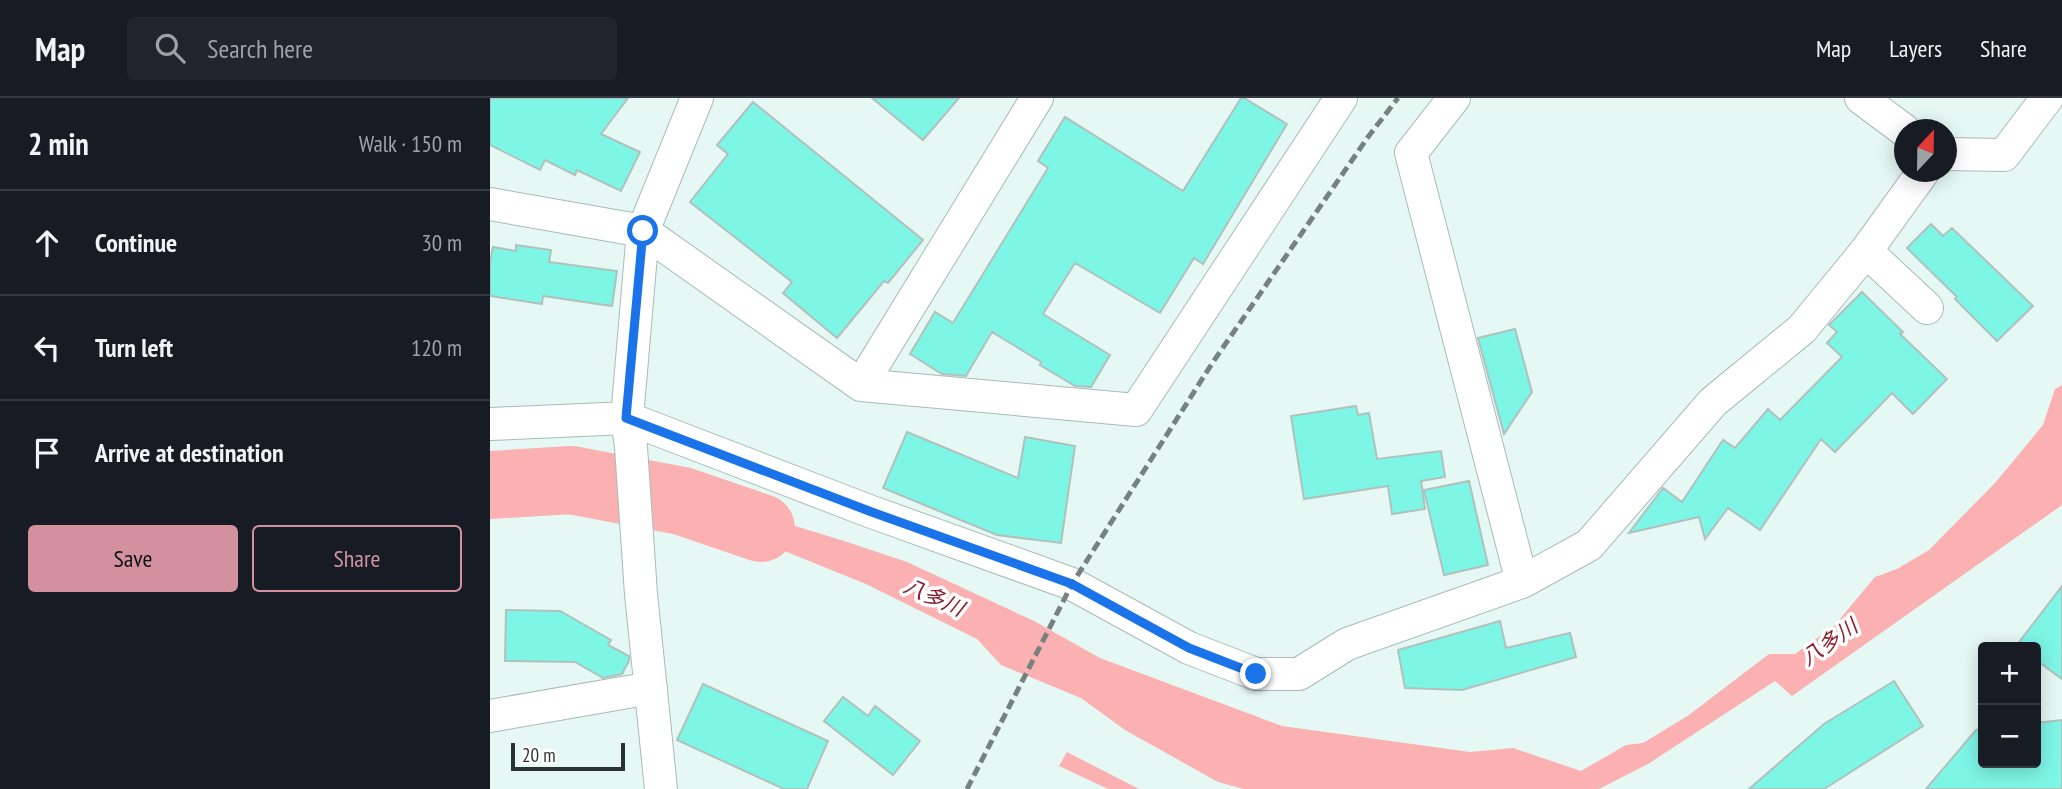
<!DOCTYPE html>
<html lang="en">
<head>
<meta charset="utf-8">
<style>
	body { margin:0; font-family:"PT Sans Narrow","Noto Sans JP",sans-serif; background:#20242c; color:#f1f3f6 }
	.controls { position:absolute; right:21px; bottom:21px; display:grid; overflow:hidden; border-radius:7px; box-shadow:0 4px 18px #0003 }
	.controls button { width:63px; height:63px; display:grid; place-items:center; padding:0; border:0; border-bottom:2px solid #363941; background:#171b24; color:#f1f3f6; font:35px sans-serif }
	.compass { position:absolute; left:1404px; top:21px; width:63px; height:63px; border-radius:50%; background:#171b24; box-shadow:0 4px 18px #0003; rotate:22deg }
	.scale { position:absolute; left:21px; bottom:18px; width:114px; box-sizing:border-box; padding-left:7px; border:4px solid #2a312f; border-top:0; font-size:19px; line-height:24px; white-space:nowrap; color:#2a312f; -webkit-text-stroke:5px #fff; paint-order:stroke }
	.stop { position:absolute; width:21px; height:21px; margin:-16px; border:5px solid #1a73e8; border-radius:50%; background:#fff }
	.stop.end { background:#1a73e8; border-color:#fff; box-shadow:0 2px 7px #0008 }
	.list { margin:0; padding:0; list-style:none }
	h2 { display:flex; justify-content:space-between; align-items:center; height:91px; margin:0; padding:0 28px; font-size:30px }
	h2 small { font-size:23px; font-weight:400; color:#9ea1a6 }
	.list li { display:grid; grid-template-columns:46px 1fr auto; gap:21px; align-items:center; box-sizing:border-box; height:105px; padding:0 28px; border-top:2px solid #363941 }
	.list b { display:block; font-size:26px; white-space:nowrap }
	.list em { font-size:23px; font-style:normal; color:#9ea1a6 }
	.actions { display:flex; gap:14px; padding:21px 28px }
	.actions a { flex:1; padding:16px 0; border:2px solid #d391a0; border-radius:7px; text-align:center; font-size:24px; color:#d391a0 }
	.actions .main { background:#d391a0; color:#111 }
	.icon { flex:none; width:38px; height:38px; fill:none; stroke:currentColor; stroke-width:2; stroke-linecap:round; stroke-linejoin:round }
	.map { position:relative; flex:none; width:1572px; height:691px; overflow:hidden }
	header { display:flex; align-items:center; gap:42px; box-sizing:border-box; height:98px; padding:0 35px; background:#171b24; border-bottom:2px solid #363941 }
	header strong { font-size:33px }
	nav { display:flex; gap:38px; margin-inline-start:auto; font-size:24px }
	.search { width:490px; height:63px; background:#20242c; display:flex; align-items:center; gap:18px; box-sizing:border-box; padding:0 24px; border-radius:7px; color:#9ea1a6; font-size:26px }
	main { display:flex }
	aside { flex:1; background:#171b24 }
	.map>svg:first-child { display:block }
	.water { fill:#fbb0b1 }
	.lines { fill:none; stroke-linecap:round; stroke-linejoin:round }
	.river { stroke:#fbb0b1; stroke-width:68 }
	.building { fill:#7ef6e6; stroke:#b0c1be; stroke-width:2 }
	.minor-casing { stroke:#a9bbb8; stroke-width:34 }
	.minor { stroke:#fff; stroke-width:32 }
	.rail { stroke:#76827f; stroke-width:5; stroke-dasharray:10 5; stroke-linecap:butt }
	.route { stroke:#1a73e8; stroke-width:9 }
	.labels { text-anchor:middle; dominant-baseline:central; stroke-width:7; stroke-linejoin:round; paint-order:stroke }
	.water-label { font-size:21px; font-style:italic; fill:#8a1f2f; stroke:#fff }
</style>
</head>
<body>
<header>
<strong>Map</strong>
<div class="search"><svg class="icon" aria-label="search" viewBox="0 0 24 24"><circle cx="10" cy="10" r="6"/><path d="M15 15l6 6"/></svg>Search here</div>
<nav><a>Map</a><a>Layers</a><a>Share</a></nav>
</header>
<main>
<aside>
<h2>2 min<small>Walk · 150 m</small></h2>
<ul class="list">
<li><svg class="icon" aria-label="ahead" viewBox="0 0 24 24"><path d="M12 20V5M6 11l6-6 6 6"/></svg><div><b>Continue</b></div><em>30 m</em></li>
<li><svg class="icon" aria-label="left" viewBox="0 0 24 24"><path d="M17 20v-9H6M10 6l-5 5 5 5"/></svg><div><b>Turn left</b></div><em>120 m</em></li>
<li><svg class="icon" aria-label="arrive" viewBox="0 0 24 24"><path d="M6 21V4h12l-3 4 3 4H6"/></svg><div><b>Arrive at destination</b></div></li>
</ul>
<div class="actions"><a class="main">Save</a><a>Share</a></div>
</aside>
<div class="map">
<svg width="1572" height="691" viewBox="0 0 1572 691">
	<rect width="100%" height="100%" fill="#e5f8f4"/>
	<path class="water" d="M1572,287v120l-270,191 -17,-15 -127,83 -49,25h-355l-26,-7 -93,-52 -44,-32 -80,-33 -24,-26 -111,-55 -84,-34 -114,-41 10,-19 166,51 63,21 127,59 66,37 182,68 188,26 43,-4 68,23 45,-26 17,-2 46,-28 80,-61h26l39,-28 41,-49 22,-8 32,-19 66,-67 48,-58 12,-36z
		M577,654l72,37h-31l-49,-23z"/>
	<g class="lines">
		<path class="river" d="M0,387l81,-5 111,21 79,27"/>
	</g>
	<path class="building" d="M0,0h138l-27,36 39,18 -19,39 -44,-21 -2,5 -30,-15 -5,10 -50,-25z
		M382,0h87l-36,42z
		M751,0h3l43,26 -84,140 -9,-6 -34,55 -85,-50 -32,51 67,41 -19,32 -16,-1 -35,-21 1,-3 -49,-30 -26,44 -24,-2 -32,-20 25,-42 18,11 95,-155 -10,-7 27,-44 118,74z
		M263,4l170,138 -35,43 -4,-2 -47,57 -54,-45 9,-11 -102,-80 38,-48 -11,-9z
		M1441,126l12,12 9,-8 81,78 -36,35 -42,-42 2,-2 -50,-49z
		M26,147l35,5 -2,12 68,9 -5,35 -69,-10 -1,8 -52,-8v-33l3,-16 23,4z
		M1372,194l41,40 -3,2 47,45 -34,35 -21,-21 -57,59 -14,-13 -61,91 -32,-22 -23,31 -6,-22 -70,16 34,-45 19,14 41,-62 12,8 33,-39 12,11 62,-63 -15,-14 10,-11 -8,-7z
		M1025,231l17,63 -28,42 -26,-96z
		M866,308l2,9 11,-2 8,46 64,-8 4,26 -24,4 4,28 -33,5 -4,-28 -84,13 -13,-83z
		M417,334l111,46 7,-41 50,9 -14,97 -64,-8 -114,-47z
		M979,383l19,84 -44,10 -20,-85z
		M1572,488v93l-26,-19v-13l-19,-2z
		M16,512l54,1 51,29 -3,5 21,11v5l-7,13 -19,4 -28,-16 -70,-1z
		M1010,523l6,27 64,-15 6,24 -114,33 -57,-2 -7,-38z
		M1404,583l29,45 -99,63h-75l75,-65z
		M213,586l125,57 -21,48h-23l-107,-49z
		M353,599l25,19 7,-10 45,35 -27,34 -69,-54z
		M1572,622v69h-136l50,-59 7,-1v34h53v-40z"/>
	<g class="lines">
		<g class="minor-casing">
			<path id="minor" d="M1371,0l43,32
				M1456,56l58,1 43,-57
				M0,106l153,27 218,154 275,25 205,-312
				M1376,153l61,57
				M371,287l176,-287
				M0,326l137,-6 242,93 203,73 117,64 67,26h43l48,-30 175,-62 -111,-429 43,-55
				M1032,484l67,-37 124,-143 89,-73 64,-78 57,-79
				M0,618l161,-28
				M171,691l-20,-195 -10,-147 -4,-29 16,-187 54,-133"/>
		</g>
		<use href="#minor" class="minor"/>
		<path class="rail" d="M477,691l105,-205 141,-222 155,-225 30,-39"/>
	</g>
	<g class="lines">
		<path class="route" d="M153,133l-17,187 243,93 203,73 117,64 67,26"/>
	</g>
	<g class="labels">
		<g class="water-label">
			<text transform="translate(444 499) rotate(24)">八多川</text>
			<text transform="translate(1339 544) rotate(-35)">八多川</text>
		</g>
	</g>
</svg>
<div class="controls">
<button>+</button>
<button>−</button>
</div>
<svg class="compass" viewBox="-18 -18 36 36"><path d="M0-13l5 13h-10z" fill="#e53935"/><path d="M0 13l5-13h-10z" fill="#9ea1a6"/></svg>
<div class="scale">20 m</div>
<div class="stop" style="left:153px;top:133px"></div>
<div class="stop end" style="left:766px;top:576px"></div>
</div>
</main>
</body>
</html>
